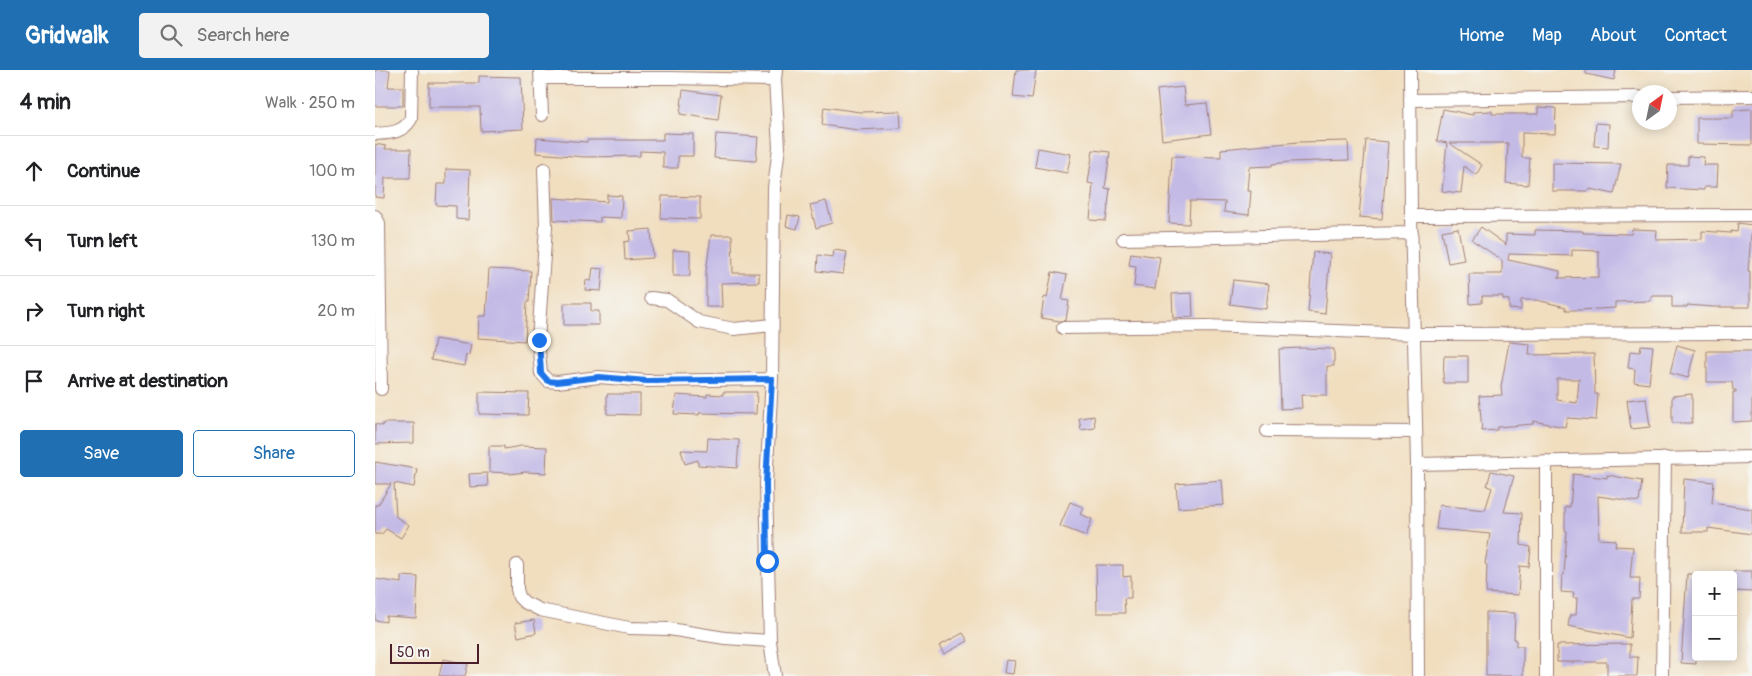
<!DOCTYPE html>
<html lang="en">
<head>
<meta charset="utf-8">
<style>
	body { margin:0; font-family:Pangolin,sans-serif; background:#f2f2f2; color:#202124 }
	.controls { position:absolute; right:15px; bottom:15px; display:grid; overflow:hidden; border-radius:5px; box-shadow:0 2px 12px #0003 }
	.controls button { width:45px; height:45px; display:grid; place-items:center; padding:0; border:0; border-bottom:1px solid #e0e0e0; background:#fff; color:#202124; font:25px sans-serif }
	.compass { position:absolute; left:1257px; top:15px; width:45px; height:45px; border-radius:50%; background:#fff; box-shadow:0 2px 12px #0003; rotate:33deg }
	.scale { position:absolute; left:15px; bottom:12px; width:89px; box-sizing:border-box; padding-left:5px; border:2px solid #4a1f2b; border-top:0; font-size:14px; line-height:18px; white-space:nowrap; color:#4a1f2b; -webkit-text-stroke:4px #f6f6f2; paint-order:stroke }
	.stop { position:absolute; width:15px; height:15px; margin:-11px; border:4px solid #1a73e8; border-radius:50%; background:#fff }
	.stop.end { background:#1a73e8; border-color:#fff; box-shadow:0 1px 5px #0008 }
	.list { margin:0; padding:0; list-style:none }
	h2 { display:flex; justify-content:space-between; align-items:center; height:65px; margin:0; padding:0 20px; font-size:21px }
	h2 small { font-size:16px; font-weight:400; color:#757577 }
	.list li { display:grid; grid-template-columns:32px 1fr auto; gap:15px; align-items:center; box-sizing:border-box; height:70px; padding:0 20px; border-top:1px solid #e0e0e0 }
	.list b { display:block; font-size:19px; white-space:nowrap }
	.list em { font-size:16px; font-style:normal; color:#757577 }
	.actions { display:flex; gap:10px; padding:15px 20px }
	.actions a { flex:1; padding:11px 0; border:1px solid #1f6fb2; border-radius:5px; text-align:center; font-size:18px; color:#1f6fb2 }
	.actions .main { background:#1f6fb2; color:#fff }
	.icon { flex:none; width:28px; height:28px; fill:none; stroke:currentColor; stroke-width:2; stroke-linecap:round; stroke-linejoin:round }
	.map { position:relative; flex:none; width:1377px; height:606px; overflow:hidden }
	header { display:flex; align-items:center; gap:30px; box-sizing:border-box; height:70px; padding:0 25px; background:#1f6fb2; color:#fff }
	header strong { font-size:24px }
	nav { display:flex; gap:28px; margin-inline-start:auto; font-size:18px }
	.search { width:350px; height:45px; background:#f2f2f2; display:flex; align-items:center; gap:12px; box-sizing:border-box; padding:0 18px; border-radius:5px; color:#757577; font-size:19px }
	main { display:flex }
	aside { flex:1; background:#fff }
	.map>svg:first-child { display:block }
	.building { fill:#c3bae6; fill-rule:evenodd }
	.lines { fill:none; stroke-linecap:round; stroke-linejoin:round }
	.minor-casing { stroke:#9e7e75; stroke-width:14 }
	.minor { stroke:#fff; stroke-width:12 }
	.route { stroke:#1a73e8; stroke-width:6 }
</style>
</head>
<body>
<header>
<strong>Gridwalk</strong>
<div class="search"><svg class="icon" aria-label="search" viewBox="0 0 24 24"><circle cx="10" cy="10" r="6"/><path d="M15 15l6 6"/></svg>Search here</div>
<nav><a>Home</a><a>Map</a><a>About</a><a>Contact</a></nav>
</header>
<main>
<aside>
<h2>4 min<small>Walk · 250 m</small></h2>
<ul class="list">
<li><svg class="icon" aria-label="ahead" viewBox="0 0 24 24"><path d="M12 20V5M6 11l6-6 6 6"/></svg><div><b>Continue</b></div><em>100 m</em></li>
<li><svg class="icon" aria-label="left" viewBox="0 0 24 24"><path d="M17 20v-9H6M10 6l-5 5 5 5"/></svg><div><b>Turn left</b></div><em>130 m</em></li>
<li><svg class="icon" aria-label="right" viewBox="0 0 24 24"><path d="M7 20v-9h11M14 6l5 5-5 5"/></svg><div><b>Turn right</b></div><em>20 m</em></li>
<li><svg class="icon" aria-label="arrive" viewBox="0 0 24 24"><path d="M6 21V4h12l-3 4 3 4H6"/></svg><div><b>Arrive at destination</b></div></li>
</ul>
<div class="actions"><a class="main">Save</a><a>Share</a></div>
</aside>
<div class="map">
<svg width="1377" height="606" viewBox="0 0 1377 606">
	<rect width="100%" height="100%" fill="#f6f6f2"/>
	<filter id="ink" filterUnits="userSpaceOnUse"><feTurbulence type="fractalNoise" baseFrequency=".02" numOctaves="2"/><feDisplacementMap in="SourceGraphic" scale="10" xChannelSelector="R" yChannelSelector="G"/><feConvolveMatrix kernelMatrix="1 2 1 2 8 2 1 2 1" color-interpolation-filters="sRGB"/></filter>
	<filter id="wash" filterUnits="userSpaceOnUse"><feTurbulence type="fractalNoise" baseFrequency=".0096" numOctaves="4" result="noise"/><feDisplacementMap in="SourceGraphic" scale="20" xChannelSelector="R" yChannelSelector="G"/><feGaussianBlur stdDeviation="1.12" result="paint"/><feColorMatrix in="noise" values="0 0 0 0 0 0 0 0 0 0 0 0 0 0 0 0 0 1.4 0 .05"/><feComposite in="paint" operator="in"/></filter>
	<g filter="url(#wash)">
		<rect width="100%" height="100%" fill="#f1debf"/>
		<g id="blocks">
			<path class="building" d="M0,0h15l-2,17h15v19h-28z
				M641,0h20l-4,29 -19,-2z
				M1211,0h30l-2,10 -28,-6z
				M104,6l42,1 2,52 -42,2 -1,-24h-51v-24h50z
				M808,17l2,18 22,-2 4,31 -49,6 -5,-50z
				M308,20l38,5 -3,25 -38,-6z
				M449,37l36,5 40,-1 1,17 -43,2 -36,-5z
				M1163,37l18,1 -1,26 -33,-1v25h8l-2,27 -22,-2 2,-40h-59l33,22 -6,10 -12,-9 -3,27 -19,-2 5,-48 -10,-2 6,-32 30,6v-3l19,-1v3h46z
				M1377,39v36l-55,-1v-26h36v-8z
				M1221,53l13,1 -1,23 -14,-1z
				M288,63l30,1v22h-15v12h-15v-16l-23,-1v5l-55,1 -49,-4 1,-15 50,4v-2h76z
				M341,64l42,3 -2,24 -42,-3z
				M991,70l22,2 -6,77 -23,-2z
				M973,71l1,19 -60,2 -17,2v2l-23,1 -2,24h4l-2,24 -25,-3 1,-10 -35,-1 -1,23 -20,-1 3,-67 49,1v-8l78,-7z
				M0,74l11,2 -1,3h26l-1,29h-25l-1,20 -9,-1z
				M663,78l33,6 -4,19 -32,-6z
				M718,80l17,2 -5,36 5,1 -4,32 -16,-1 3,-36 -5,-1z
				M1313,86l16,1 -1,8h15l-1,22h-13v3l-37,-2 1,-23h20z
				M1177,93l69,1 -7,30 -24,-5 -1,2h-37z
				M71,99l24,1 -2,50 -12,-1v-13l-20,-1 1,-21h9z
				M232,125l15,1 -1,22 -21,-1v5l-46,-2 -1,-22 54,4z
				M287,126l38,1v22l-39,-1z
				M451,131l6,22 -16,5 -6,-23z
				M413,145l12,2 -3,12 -11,-3z
				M1363,153l14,2 -4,46h2v36h-37l-26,-2v2h-15v-11h-21v5l-36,1v6l-36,2h-13v-3l-30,-7h-15v10l-12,-1v-9l-6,-1v-3h-21v7l-12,1 -1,-30h33v-14l-30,-20 9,-13 25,18v-11l29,1v-5l48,1v2l48,1 1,-5 25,1 -1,10 46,-1v-8l29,2v-2l6,1zM1197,180l27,1v26l-40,1 1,-7 -52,-11 1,-6 63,2z
				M1083,158l6,32 -16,3 -6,-32z
				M276,159l2,29 -28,2 -1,-18 6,-1 -1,-10z
				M336,165h21l1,38h26v9l-38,1 1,24h-16v-35z
				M298,180l17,1v25h-17z
				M459,180l13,2 -4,22 -26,-3 1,-16 15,2z
				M938,182l17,2 -5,60 -17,-2z
				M756,183l29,4 -5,32 -21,-3 2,-20 -7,-1z
				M218,198l10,1 -2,22 -16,-1 1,-10 5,1z
				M114,199l42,2 -2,31h-2l-2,39 -47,-3 1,-22h7z
				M677,202l15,3 -5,25 7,1 -3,19 -6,1 -19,-3 3,-21 3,1z
				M858,210l36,4 -3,25 -36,-5z
				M817,223l1,24 -20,1 -1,-24z
				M189,233h27v8h8v14h-35z
				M60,269l36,6 -2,10h-3l-2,11 -33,-6z
				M1134,272l21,2 -1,11 65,-1 1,40h3l-2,26 -29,-2 -2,9 -32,-6v3l-36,3v3l-15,1 -3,-35 23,-1 -1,-8zM1182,309h22l-2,24 -20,-3z
				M1266,275l12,1 -4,38 -15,-2 1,-13 -7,-1 2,-17 10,1z
				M1302,275l18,5 -7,28 -18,-5z
				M927,278l32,1v17h-7v29h-26l1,13 -21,1 -2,-60z
				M1332,281h45v70l-19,1v-30h3v-2h-3l-1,-8h-25z
				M1069,286h24v27h-25z
				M104,322l50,1 -1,22 -49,-1z
				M348,322h34l-1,22 -57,-1v2l-25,-1 2,-19 31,2v-3l16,1z
				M232,324h33v21l-33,-1z
				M1317,324v29h-20v-27z
				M1271,328l4,29 -19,2 -4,-29z
				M719,346l1,12 -14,2 -2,-12z
				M8,353h31v20l-39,1v-20l8,2z
				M333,368l31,2 -2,28 -39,-3v-5l-13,4 -4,-14 26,1z
				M114,376h15v3l17,-3 26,1 -1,26 -21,-1 -15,2v-1l-21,-1z
				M0,392l42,7 -3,18 -20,-4 2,34 13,8 -8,13 -15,-9 -4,5h-7v-29h3l13,-21h-16z
				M1116,401l23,5 -10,36 18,1 -1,32 10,2 -2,20 -9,-1 -2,29 -32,-2 1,-28 -2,-1 5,-30 -54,-5 3,-24 46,5 7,-22 -5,-2z
				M112,403l1,13 -18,1 -1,-13z
				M1198,404l34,4v-3l35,6 -3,21 -41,-6 1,43 17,1 -1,6 18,1 -3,31h10l-1,21h-7l-2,39 -62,-12 2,-11h6l1,-17h-4l1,-5 -13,-1 1,-17h2l3,-44h-2v-24h5z
				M1309,409l30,3 -2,21 40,6v25l-44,-6v4h-26z
				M847,410l2,25 -46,3 -2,-24z
				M695,432l13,5 -3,7 12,5 -6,17 -26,-10z
				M721,495h27v12l8,-1v22h-7l1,15h-28z
				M1358,501h19v21l-19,-1z
				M1312,504h9v90l-15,-1z
				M26,506l17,1 -2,41 -30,-2v6l-11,-2v-41l26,4z
				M1111,542l29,1 -1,26h2v7h7v30h-37z
				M159,550l2,13 -18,4 -3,-14z
				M588,563l5,8 -24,13 -5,-8z
				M1255,574v13h8l-1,19h-30v-14h-50v-17z
				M68,589l25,5 -3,12h-26z
				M631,590l9,1 -2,13 -9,-1z"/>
		</g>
	</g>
	<g filter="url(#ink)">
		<use href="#blocks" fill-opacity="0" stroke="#9e7e75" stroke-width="1"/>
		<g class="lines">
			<g class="minor-casing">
				<path id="minor" d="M165,0l2,45
					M1035,0l1,146 6,248 1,212
					M166,8h128l106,2
					M1294,27l83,-1
					M1035,30l229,-3
					M0,64c15,-1 28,-1 36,-15l1,-49
					M169,99l2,58 -8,113 3,33 7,8 9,1 42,-5 48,4 125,-2
					M0,146l4,7 2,166
					M1036,146l341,-1
					M748,169l289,-6
					M276,228l16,2 32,22 35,7 38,-4
					M688,258l143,-2 209,8 337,-1
					M892,361l149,1
					M1171,391v215
					M1042,394l335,-7
					M142,495v24l2,8 5,5 16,8 89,18 40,1 56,9 45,3
					M400,606l-5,-35 -4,-158 6,-104 2,-191 5,-41 -4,-67 1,-10
					M1287,606l3,-218"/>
			</g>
			<use href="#minor" class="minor"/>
		</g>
	</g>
	<g class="lines" filter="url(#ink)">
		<path class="route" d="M164,270l2,33 7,8 9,1 42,-5 48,4 125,-2 -6,104 1,78"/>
	</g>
</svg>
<div class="controls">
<button>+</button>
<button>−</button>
</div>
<svg class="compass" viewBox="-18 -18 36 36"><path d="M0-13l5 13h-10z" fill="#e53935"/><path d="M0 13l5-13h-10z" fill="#757577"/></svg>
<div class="scale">50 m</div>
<div class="stop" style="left:392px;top:491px"></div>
<div class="stop end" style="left:164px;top:270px"></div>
</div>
</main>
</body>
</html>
